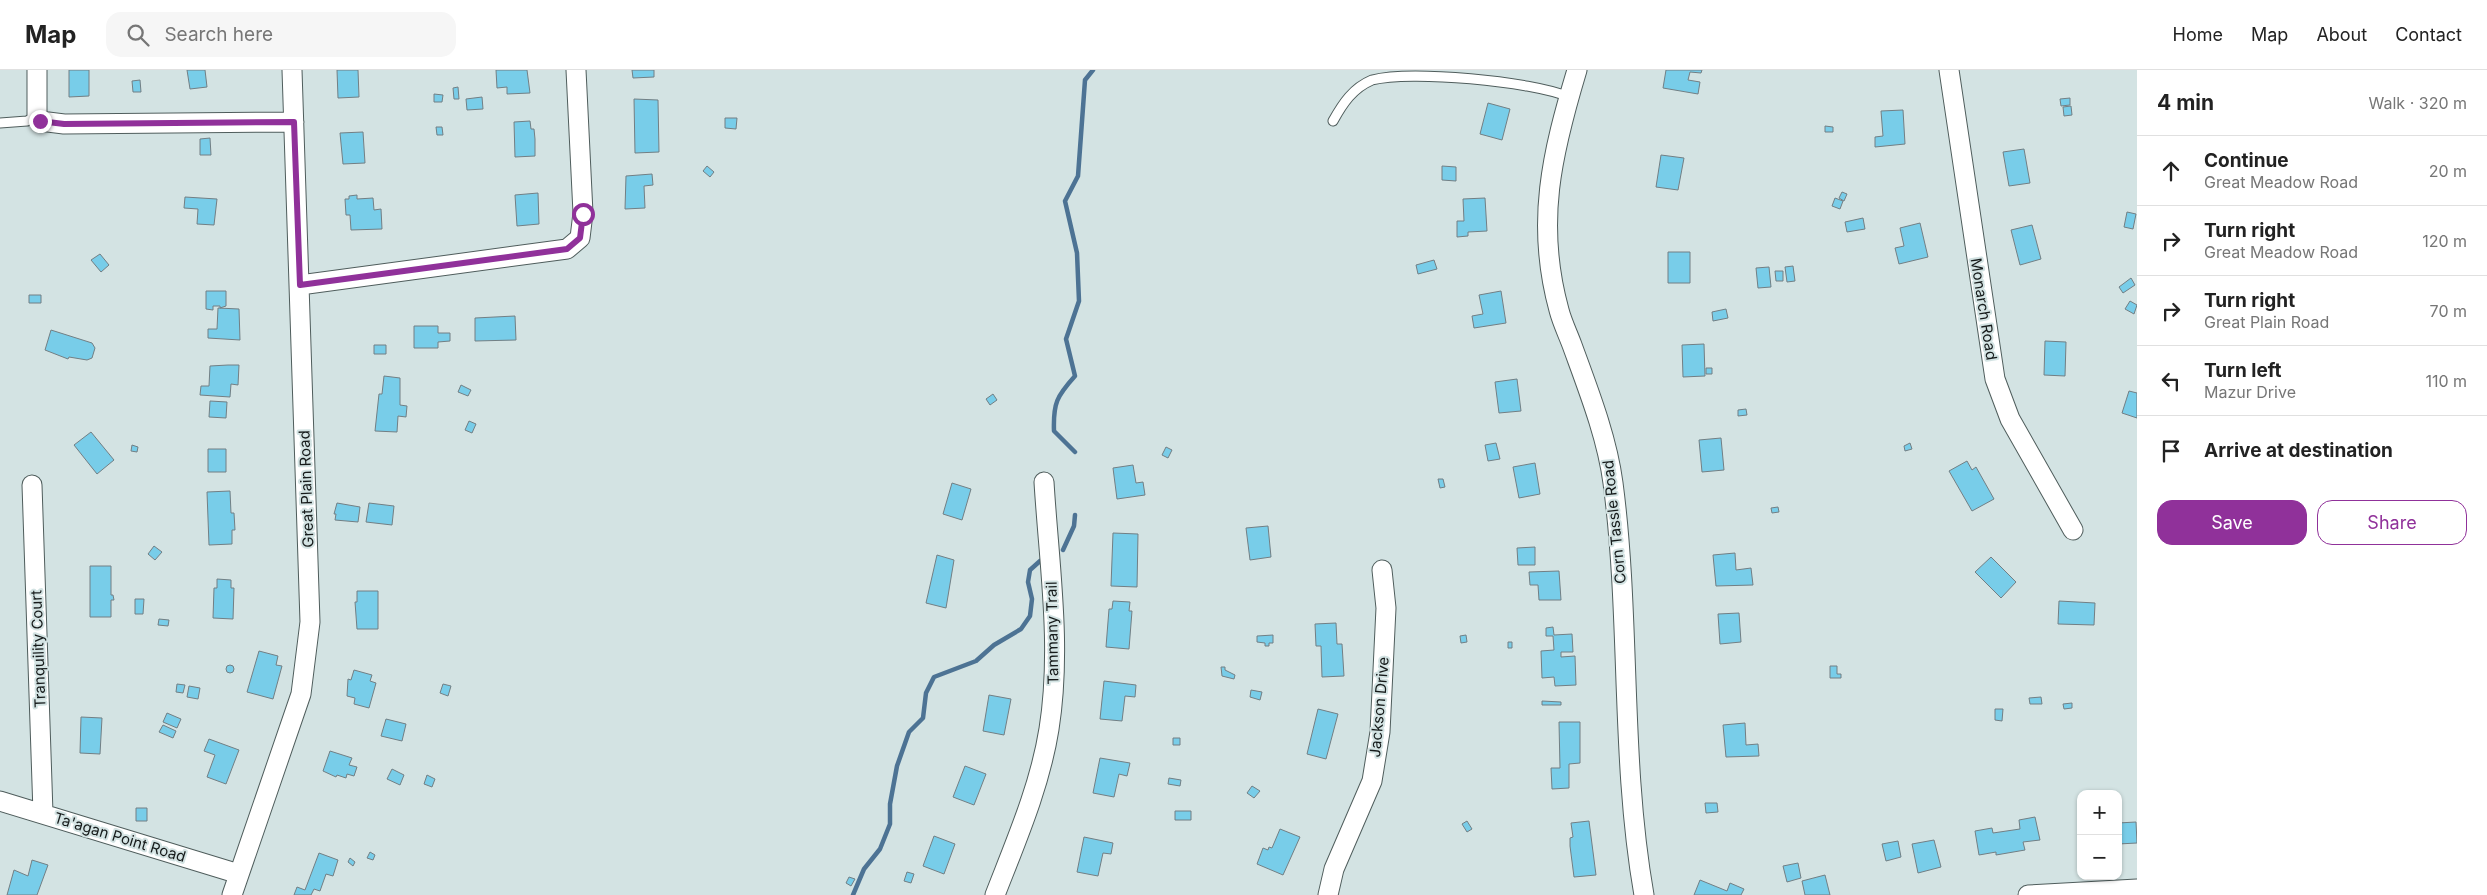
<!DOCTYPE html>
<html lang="en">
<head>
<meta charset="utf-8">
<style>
	body { margin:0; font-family:Inter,sans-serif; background:#f6f6f6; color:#222 }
	.controls { position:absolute; right:15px; bottom:15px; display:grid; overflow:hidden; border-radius:10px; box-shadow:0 1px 4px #0004 }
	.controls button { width:45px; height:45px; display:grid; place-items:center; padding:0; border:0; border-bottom:1px solid #e0e0e0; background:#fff; color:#222; font:25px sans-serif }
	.stop { position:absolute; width:15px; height:15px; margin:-11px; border:4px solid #90319a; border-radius:50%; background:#fff }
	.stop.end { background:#90319a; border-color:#fff; box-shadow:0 1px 5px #0008 }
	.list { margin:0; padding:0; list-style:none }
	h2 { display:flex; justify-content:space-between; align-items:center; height:65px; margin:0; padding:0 20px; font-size:21px }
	h2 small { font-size:16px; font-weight:400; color:#767676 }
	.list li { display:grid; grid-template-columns:32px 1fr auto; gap:15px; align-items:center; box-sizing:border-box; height:70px; padding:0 20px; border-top:1px solid #e0e0e0 }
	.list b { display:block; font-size:19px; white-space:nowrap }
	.list p { margin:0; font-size:16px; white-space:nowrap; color:#767676 }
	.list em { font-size:16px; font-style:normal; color:#767676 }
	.actions { display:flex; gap:10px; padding:15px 20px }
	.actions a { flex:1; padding:11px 0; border:1px solid #90319a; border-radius:15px; text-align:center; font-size:18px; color:#90319a }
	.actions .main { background:#90319a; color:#fff }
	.icon { flex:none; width:28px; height:28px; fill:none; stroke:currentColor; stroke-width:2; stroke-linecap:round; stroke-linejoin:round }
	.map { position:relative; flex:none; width:2137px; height:825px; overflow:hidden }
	header { display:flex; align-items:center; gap:30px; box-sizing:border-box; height:70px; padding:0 25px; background:#fff; border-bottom:1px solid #e0e0e0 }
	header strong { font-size:24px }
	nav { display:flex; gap:28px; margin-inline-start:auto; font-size:18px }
	.search { width:350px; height:45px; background:#f6f6f6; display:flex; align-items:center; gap:12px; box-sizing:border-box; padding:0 18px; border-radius:15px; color:#767676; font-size:19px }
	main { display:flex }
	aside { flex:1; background:#fff }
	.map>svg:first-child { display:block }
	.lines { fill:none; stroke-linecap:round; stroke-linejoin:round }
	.stream { stroke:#4d7394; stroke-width:4.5 }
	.building { fill:#78cde9; stroke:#727f84 }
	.service-casing { stroke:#4f5d5c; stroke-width:11 }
	.minor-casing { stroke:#4f5d5c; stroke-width:21 }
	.service { stroke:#fff; stroke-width:9 }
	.minor { stroke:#fff; stroke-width:19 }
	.route { stroke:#90319a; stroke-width:6 }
	.labels { text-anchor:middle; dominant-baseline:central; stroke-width:4; stroke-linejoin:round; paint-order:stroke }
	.street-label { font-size:15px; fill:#161b1b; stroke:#d3e3e3 }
</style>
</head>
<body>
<header>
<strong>Map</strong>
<div class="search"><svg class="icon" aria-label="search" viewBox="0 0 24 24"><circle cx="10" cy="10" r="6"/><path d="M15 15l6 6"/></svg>Search here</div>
<nav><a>Home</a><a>Map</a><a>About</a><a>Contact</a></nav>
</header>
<main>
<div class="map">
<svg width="2137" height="825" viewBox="0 0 2137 825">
	<rect width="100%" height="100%" fill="#d3e3e3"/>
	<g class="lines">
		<path class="stream" d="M1075,382l-21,-21c-1,-28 3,-35 21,-55l-9,-37 13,-38 -2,-48 -12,-52 13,-25 7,-96 8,-10
			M1063,480l11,-24 1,-11
			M853,825l11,-26 16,-20 10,-25v-20l7,-38 12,-34 14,-14 3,-25 8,-16 42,-16 18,-16 27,-16 9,-13 2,-17 -4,-17 2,-12 10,-9"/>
	</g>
	<path class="building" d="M69,0h20v26l-20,1z
		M187,0h18l2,17 -17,2z
		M337,0h21l1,27 -21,1z
		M496,0h31l3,23 -23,1v-7l-10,1z
		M632,0h22v7l-21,1z
		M1666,0h36l-1,3 -11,-1 -2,8 12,2 -2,12 -35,-6z
		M140,10l1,12h-8l-1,-11z
		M458,17l1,12h-5l-1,-11z
		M434,24l9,1 -1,7h-8z
		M482,27l1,12 -16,1 -1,-11z
		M2070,28v7l-9,1 -1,-7z
		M634,29l24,1 1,52 -24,1z
		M1488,33l22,6 -8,31 -22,-6z
		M2071,36l1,9 -8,1 -1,-9z
		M1903,40l2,34 -30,3v-10l8,-1 -2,-25z
		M725,48h12l-1,11 -11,-1z
		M530,51l1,8h3l1,10v17l-20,1 -1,-35z
		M1825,56l8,1v5h-8z
		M436,57h6l1,8h-6z
		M363,62l2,31 -22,1 -3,-31z
		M210,68l1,17h-11v-16z
		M2024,79l6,34 -21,3 -6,-34z
		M1661,85l23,3 -6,32 -22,-3z
		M707,96l7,6 -4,5 -7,-6z
		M1442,96l14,1v14l-14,-1z
		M652,104l1,11 -9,1 1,22 -20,1 1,-33z
		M1842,122l5,2 -3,7 -5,-3z
		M538,123l1,31 -22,2 -2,-31z
		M357,125v4l16,-1 1,12 7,-1 1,20 -31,1 -1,-15h-4l-1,-16h4v-3z
		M185,127l32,2 -3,26 -17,-1 1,-15 -14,-1z
		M1485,128l2,33 -19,1v4l-11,1v-16h7l-1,-22z
		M1835,128l8,3 -3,8 -8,-3z
		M2127,142l9,2 -3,15 -9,-2z
		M1863,148l2,11 -18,3 -2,-10z
		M1920,153l8,34 -29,7 -4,-16 9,-2 -4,-18z
		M2032,155l9,34 -21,6 -9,-35z
		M1668,182h22v31h-22z
		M100,184l9,11 -8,7 -10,-12z
		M1434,190l3,9 -19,5 -2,-9z
		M1793,196l2,15 -8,1 -2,-15z
		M1769,197l2,20 -13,1 -2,-20z
		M1775,201h8v10h-7z
		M2131,208l4,7 -12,8 -4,-6z
		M206,221h20v15l-6,2v-2h-7v4l-7,-1z
		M1501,221l5,32 -32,5 -2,-12 11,-2 -4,-19z
		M29,225h12v8h-12z
		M2130,231l7,4 -3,9 -9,-5z
		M218,238l21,1 1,31 -32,-2v-9h9z
		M1726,239l2,9 -15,3 -1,-9z
		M515,246l1,24 -41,1v-23z
		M414,256h24v7h12v8l-12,1v6h-24z
		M51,260l41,13 3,5 -3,10 -5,2 -18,-3 -1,2 -23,-9z
		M2045,271l21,1 -1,34 -21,-1z
		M1704,274l1,32 -22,1 -1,-32z
		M374,275h12v9h-12z
		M228,295h11l-1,20 -7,-1 -1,13 -30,-2 1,-9h8l1,-20z
		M1706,298h6v6h-6z
		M384,306l16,2v27l7,1 -1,11 -8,-1 -1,16 -22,-1 4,-37h3z
		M1517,309l4,32 -22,2 -4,-31z
		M461,315l10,5 -3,6 -10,-4z
		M2129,321l8,2v25l-15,-5z
		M993,324l4,6 -7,5 -4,-6z
		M210,331l17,1 -1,16 -17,-1z
		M1746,339l1,6 -9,1v-6z
		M469,351l7,3 -4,9 -7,-3z
		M91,362l23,28 -17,14 -23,-29z
		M1721,368l3,32 -22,2 -3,-32z
		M1496,373l4,16 -12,2 -3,-16z
		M1910,373l2,6 -7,2 -1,-5z
		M132,375l6,2 -1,5 -6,-1z
		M1166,377l6,3 -4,8 -6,-3z
		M208,379h18v23h-18z
		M1967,391l5,9 4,-3 18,32 -22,12 -23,-40z
		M1535,393l5,31 -21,4 -6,-31z
		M1133,395l3,18 7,-1 2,13 -28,4 -4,-31z
		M1438,409h5l2,8 -5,1z
		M952,413l19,6 -9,31 -19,-6z
		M230,421l1,22h3l1,17h-3v14l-23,1 -2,-53z
		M337,433l23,4 -2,15 -23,-2 1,-6h-2z
		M369,433l25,3 -2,19 -26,-3z
		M1778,437l1,5 -7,1 -1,-5z
		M1268,456l3,31 -21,3 -4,-32z
		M1113,463l25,1 -1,53 -26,-1z
		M154,476l8,6 -7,8 -7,-6z
		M1535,477v18h-17l-1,-17z
		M1735,483l1,17 15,-2 2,17 -37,1 -3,-31z
		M937,485l17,5 -8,48 -20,-5z
		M1991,487l25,25 -15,16 -26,-26z
		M90,496h21v29h2l1,5h-3v17h-21z
		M1559,501l2,29h-22l-1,-15h-8l-1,-13z
		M217,509l14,1v8h3l-1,31 -20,-1 1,-30h3z
		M357,521h21v38h-21l-2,-27h2z
		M135,529h9l-1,15h-8z
		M1113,531l17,1 -1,9h3l-3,38 -23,-2 3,-38h3z
		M2059,531l36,2 -1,22 -36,-1z
		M1739,543l2,29 -21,2 -2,-30z
		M159,549l10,1 -1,6 -10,-1z
		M1336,553l1,21h5l2,32 -22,1 -1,-31h-5l-1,-22z
		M1553,557l1,8 18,-1 1,18h-12v5l14,-1 1,29 -21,1 -1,-9 -12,1 -1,-27 13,-1 -1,-14h-7v-8z
		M1273,565v8h-4v3h-4v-3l-8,-1v-6z
		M1466,565l1,7 -6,1 -1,-7z
		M1508,572h4v6h-4z
		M259,581l19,5 -2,9 6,1 -9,33 -26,-7z
		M226 599a4 4 0 1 1 8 0a4 4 0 1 1-8 0Z
		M1830,596h7v8h4v4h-11z
		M1221,597h4v3l10,5 -1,4 -12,-3z
		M354,600l18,5 -2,6 6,2 -7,25 -15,-4 1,-6 -8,-2 1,-17 3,1z
		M1104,611l32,4 -1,12 -10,-1 -3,25 -22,-2z
		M177,614l8,1 -2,8 -7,-1z
		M443,614l8,2 -3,10 -8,-3z
		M189,616l11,2 -2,11 -11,-2z
		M1251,620l11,2 -2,8 -10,-3z
		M989,625l22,4 -7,36 -21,-4z
		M2041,627l1,7h-12l-1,-6z
		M1542,631l19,1v3h-19z
		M2072,633v5l-8,1 -1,-5z
		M1318,639l20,5 -12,45 -19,-5z
		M1995,639h8l-1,12 -7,-1z
		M167,643l14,6 -4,9 -14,-6z
		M81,647l21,1 -2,36 -20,-1z
		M386,649l20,5 -4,17 -21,-5z
		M1559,652h21v41l-11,1v24l-17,1 -1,-21h9z
		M1745,653l1,22 12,-1 1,12 -33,1 -3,-32z
		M163,655l13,6 -3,7 -14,-6z
		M1173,668h7v7h-7z
		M209,669l30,11 -13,34 -19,-7 8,-22 -11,-4z
		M330,681l22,7 -3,7 8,2 -3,9 -7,-2 -1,4 -9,-3 -1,2 -13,-6z
		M1100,688l30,5 -3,13 -8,-2 -5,23 -21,-4z
		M965,696l21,8 -12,31 -21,-8z
		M392,699l12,6 -4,10 -13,-6z
		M427,705l8,4 -3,8 -8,-3z
		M1169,708l12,2 -1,6 -12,-2z
		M1252,716l8,5 -6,7 -7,-5z
		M1705,733h12l1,9 -12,1z
		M136,738h11v13h-11z
		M1175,741h16v9h-16z
		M2035,747l5,23 -17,2 2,8 -29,5v-3l-17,3 -4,-24 17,-3 1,5 27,-4 -1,-9z
		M1467,751l5,8 -5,3 -5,-8z
		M1589,751l7,54 -22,2 -4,-31v-8l3,-1 -2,-14z
		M2136,752l1,21 -19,1v-21z
		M2078,755h3v18h-2z
		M1280,759l20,8 -17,38 -26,-11 6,-16 5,2 1,-3 3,1z
		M934,766l21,8 -11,30 -21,-8z
		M1084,767l29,6 -2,11 -8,-1 -5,23 -21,-4z
		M1934,770l7,27 -23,6 -6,-29z
		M1898,771l3,16 -15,4 -4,-17z
		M370,782l5,3 -2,5 -6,-2z
		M319,783l19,7 -5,16 -7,-2 -6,17 -6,-2 -3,6h-17l3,-8 8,3z
		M350,788l5,4 -2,4 -5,-4z
		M32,790l16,5 -11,30h-30l7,-25 14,6z
		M1798,793l3,15 -14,4 -4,-16z
		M907,802l7,2 -3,9 -7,-2z
		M1825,805l5,20h-25l-3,-14z
		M849,807l6,2 -4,7 -5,-3z
		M1700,810l27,11 3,-8 14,6 -3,6h-47z"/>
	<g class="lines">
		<g class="service-casing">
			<path id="service" d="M1333,51c10,-18 20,-33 39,-41 38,-10 159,1 197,17
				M0,53l27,-2 10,-5"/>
		</g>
		<g class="minor-casing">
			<path id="minor" d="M37,0v46l3,5 24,3 230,-2
				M1577,0c-25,83 -42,153 -18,240 3,12 9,24 13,35 16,44 35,92 41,138 18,136 7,276 31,412
				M1949,0l46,309 15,40 63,111
				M300,215l267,-36 13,-11 3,-25 -7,-143
				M32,415l11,328
				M0,731l239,73
				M232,825l69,-201 9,-72 -18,-552
				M995,825c21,-54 45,-109 54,-166 13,-82 0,-165 -5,-247
				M1328,825l6,-26 38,-88 8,-49 6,-124 -4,-38
				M2028,825l109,-6"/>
		</g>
		<use href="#service" class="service"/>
		<use href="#minor" class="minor"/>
	</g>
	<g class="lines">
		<path class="route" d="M40,51l24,3 230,-2 6,163 267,-36 13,-11 3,-24"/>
	</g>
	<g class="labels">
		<g class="street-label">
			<text transform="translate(1984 239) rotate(81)">Monarch Road</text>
			<text transform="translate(306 419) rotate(-92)">Great Plain Road</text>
			<text transform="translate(1614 452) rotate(-96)">Corn Tassle Road</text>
			<text transform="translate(1052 563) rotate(-91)">Tammany Trail</text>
			<text transform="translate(38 579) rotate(-92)">Tranquility Court</text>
			<text transform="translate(1379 637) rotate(-85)">Jackson Drive</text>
			<text transform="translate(120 767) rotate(17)">Ta'agan Point Road</text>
		</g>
	</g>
</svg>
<div class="controls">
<button>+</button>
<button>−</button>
</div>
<div class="stop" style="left:583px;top:144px"></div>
<div class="stop end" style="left:40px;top:51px"></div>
</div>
<aside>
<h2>4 min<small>Walk · 320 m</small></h2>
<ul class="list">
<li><svg class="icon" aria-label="ahead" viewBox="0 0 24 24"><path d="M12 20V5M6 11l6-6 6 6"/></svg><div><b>Continue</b><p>Great Meadow Road</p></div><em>20 m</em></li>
<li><svg class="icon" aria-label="right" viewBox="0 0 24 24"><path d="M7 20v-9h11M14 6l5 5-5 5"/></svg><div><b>Turn right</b><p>Great Meadow Road</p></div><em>120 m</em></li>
<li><svg class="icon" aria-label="right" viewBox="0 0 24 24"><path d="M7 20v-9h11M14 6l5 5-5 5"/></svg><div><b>Turn right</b><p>Great Plain Road</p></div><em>70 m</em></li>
<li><svg class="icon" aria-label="left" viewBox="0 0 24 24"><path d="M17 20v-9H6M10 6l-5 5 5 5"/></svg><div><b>Turn left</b><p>Mazur Drive</p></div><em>110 m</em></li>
<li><svg class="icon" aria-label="arrive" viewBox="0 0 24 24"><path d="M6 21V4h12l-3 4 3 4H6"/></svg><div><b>Arrive at destination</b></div></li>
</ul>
<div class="actions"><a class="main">Save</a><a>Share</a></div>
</aside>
</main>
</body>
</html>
